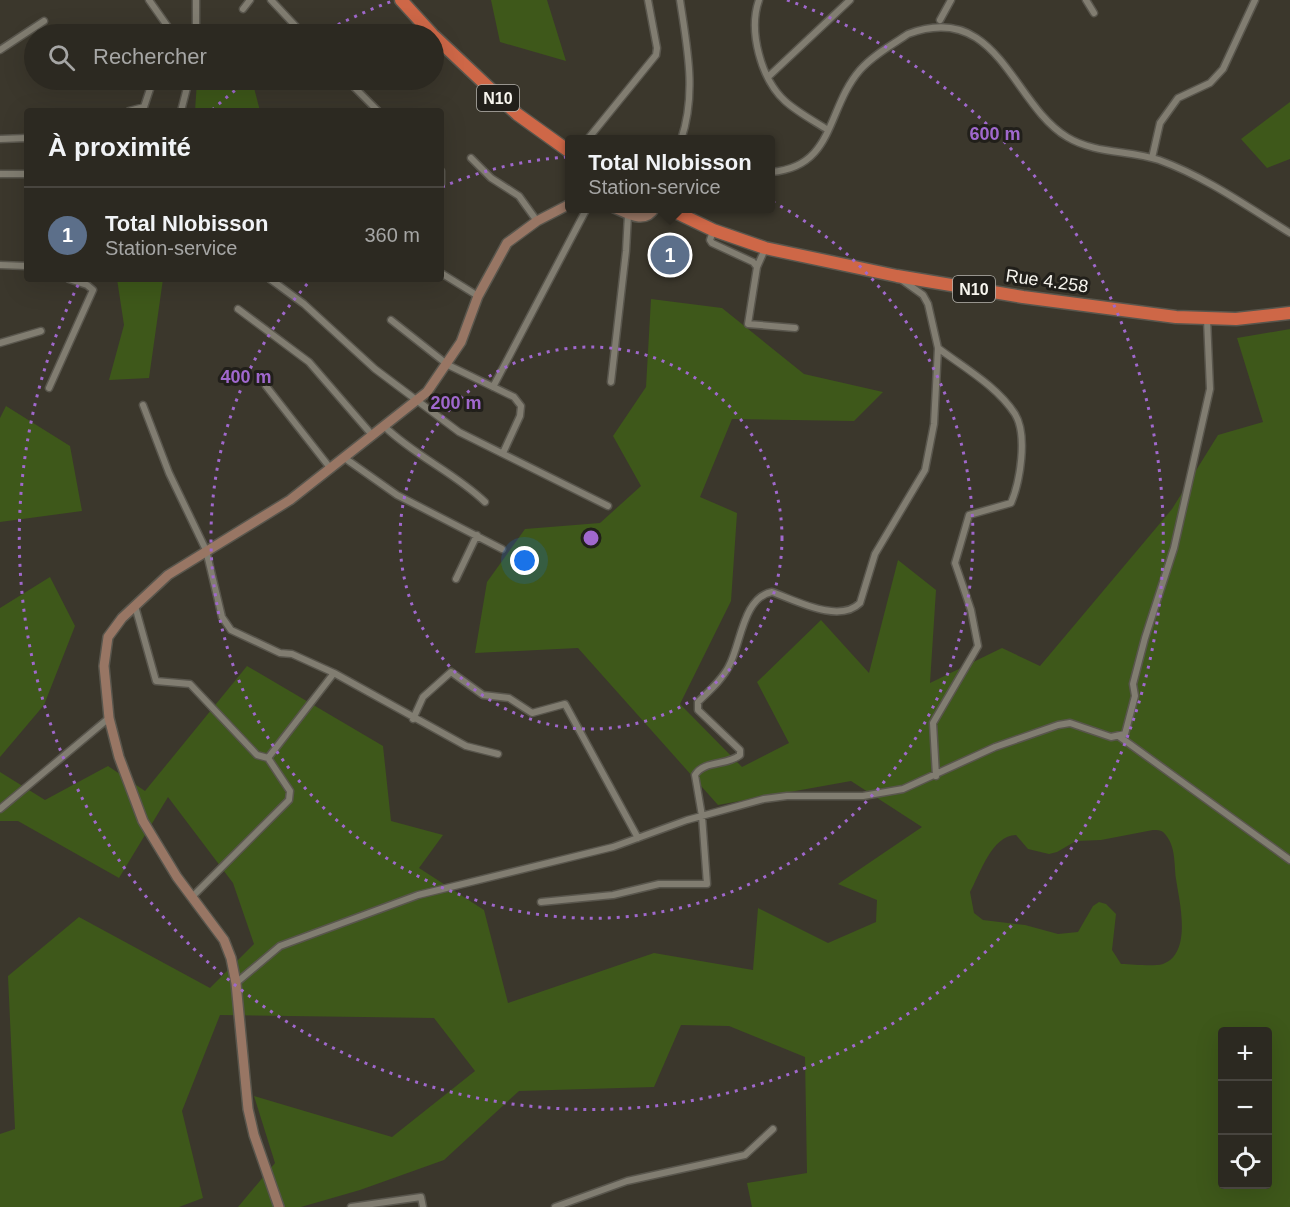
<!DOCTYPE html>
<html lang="fr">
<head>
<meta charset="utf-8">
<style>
	body { margin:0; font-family:Helvetica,sans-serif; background:#34312a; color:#f1f3f6 }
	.controls { position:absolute; right:18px; bottom:18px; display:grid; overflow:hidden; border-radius:6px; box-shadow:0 6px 24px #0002 }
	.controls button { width:54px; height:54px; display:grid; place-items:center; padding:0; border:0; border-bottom:2px solid #48453f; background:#2c2921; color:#f1f3f6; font:30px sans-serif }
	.you { position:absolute; left:525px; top:561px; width:21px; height:21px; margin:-15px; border:4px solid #fff; border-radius:50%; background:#1a73e8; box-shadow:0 0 0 9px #1a73e833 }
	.badge { display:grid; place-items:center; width:39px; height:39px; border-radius:50%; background:#f19ab3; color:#fff; font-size:20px; font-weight:700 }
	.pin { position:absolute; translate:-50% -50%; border:3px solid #fff; box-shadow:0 2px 6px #0006 }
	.popup { position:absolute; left:565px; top:135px; width:210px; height:78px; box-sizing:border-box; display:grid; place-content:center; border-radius:6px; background:#2c2921; filter:drop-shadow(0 2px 4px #0005); font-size:20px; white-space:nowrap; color:#a6a6a5 }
	.popup b { font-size:22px; color:#f1f3f6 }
	.popup::after { content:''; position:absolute; left:50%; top:100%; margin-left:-12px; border:12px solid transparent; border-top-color:#2c2921 }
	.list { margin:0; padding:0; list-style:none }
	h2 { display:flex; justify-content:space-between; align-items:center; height:78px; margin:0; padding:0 24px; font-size:26px }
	h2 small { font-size:20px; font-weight:400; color:#a6a6a5 }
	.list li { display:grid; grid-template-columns:39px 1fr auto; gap:18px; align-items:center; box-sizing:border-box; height:96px; padding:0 24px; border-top:2px solid #48453f }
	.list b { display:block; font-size:22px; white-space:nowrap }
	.list p { margin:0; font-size:20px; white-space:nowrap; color:#a6a6a5 }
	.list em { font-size:20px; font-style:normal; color:#a6a6a5 }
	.icon { flex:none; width:33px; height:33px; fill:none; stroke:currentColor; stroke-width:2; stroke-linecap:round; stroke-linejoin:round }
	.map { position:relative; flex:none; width:1290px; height:1207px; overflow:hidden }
	.search { position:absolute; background:#2c2921; box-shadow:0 6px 24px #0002; left:24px; top:24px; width:420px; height:66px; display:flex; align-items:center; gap:15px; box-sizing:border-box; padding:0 21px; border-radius:33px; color:#a6a6a5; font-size:22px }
	.panel { position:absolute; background:#2c2921; box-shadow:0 6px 24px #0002; left:24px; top:108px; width:420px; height:174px; border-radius:6px }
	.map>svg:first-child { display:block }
	.green { fill:#3e581a; fill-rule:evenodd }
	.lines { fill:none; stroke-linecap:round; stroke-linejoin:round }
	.street-casing { stroke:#59564d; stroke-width:9 }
	.secondary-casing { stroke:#59564d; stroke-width:12 }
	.highway-casing { stroke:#59564d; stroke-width:15 }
	.street { stroke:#817d71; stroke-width:6 }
	.secondary { stroke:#987664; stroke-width:9 }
	.highway { stroke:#ce6747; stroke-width:12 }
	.ring { fill:none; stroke:#a068cd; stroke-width:3; stroke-dasharray:3 6 }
	.labels { text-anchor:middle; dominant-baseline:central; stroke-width:6; stroke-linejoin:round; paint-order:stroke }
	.shield { fill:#211f1a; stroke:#b6b4ae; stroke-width:1.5 }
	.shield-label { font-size:16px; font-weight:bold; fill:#f6f4ed }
	.street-label { font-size:18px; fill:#f6f4ed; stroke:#211f1a }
	.centre { fill:#a068cd; stroke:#211f1a; stroke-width:3 }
	.ring-label { font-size:18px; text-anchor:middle; font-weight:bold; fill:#a068cd; stroke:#211f1a; stroke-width:6; stroke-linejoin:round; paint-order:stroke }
</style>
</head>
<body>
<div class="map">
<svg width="1290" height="1207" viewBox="0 0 1290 1207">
	<rect width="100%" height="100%" fill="#3b372c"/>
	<path class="green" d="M491,0h56l19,61 -66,-19z
		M200,80h52l8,31h-65l2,-30z
		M1290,102v57l-23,9 -26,-29z
		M117,279h46l-14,99 -40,2 15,-55z
		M651,299l71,9 82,66 79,18 -29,29 -122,-2 -32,78 37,16 -6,88 -51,103 62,63 47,-24 -32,-61 64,-62 48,53 29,-113 38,30 -6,93 72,-35 38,18 132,-157 46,-74 45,-13 -26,-84 53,-9v878h-538l-5,-24 60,-10 -2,-116 -76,-31 -48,-1 -27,62 -135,4 -75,69 -84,30 -59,17h-63l37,-44 -21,-67 138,41 83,-66 -41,-53 -214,-3 -38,96 21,87 -24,9h-179v-73l15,-5 -7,-153 71,-59 131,71 44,-44 -21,-61 -65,-86 -49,81 -101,-57h-18v-49l45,28 63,-34 37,25 102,-125 136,80 8,75 52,14 -24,33 65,42 24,93 146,-50 99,17 5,-62 70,35 48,-21 1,-22 -39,-16 84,-57 -71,-46 -133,24 -140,-157 -103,5 12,-71 38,-53 75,-6 41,-37 -28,-50 33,-49zM1153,830c5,0 9,0 12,4 11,13 9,29 11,45 3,21 17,74 -13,85 -11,3 -30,0 -42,0l-9,-14 4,-36 -10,-10 -7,-2 -6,4 -15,26 -20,2 -33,-9 -42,-5 -9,-7 -4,-21c10,-18 22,-57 46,-57l12,14 21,5 8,-2 19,-11 25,-1zM1222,1032h46v152h-46z
		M6,406l64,40 12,65 -82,11v-104z
		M50,577l25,49 -31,79 -44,52v-149z"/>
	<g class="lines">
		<g class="street-casing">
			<path id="street" d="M149,0l24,34
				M271,0l32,34
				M680,0c7,47 17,93 1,140
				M759,0c-11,31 2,79 26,101 12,11 29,20 43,29
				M1086,0l8,13
				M243,9l7,-9
				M940,20l11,-20
				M196,34v-34
				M0,50l44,-29
				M768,77l82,-77
				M347,80l31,31
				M129,111l15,-4 9,-27
				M181,111l8,-31
				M0,139l27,-1
				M587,140l69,-85 1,-7 -9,-48
				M471,158l20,20 28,18 18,25
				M1152,158l8,-35 18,-25 32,-15 13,-14 32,-69
				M441,171v13
				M771,172c64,-5 55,-63 89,-102 13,-15 32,-25 48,-36 90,-34 104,70 159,103 28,17 62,13 92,23 47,17 89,47 131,73
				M0,174h27
				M713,231l-3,9 2,3 41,19 4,5 -9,57 47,4
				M0,265l27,1
				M757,267l8,-18
				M441,273l37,23
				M270,279l34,25 71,65 84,63 149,74
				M238,309l71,53 64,74
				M391,320l57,45 66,32 7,9 -1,10 -17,37
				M0,343l41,-12
				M611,382l15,-131 2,-36
				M266,386l65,83
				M493,387l94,-179
				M49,388l44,-98 -6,-5 -18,-6
				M143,405l26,68 37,77 16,67 9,13 49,23 12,1 42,19
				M385,427c30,29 70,46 100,75
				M346,459l51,36 105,54
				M456,579l21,-44
				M135,606l21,75 34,3 67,71 11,3
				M413,719l10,-22 28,-25 32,23 26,3 23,15 33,-9 73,134
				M1120,737l170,123
				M936,776l-3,-53 45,-77 -7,-36 -16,-47 14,-48 42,-12c9,-21 17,-68 4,-89 -18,-28 -52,-47 -77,-66
				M0,809l109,-91
				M192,897l97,-97 1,-9 -22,-33 66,-85 132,73 32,8
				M541,902l72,-7 46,-11h48l-5,-68 -7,-41c9,-15 32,-9 45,-20v-5l-42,-40v-8c11,-11 24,-22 31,-36 12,-22 14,-69 43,-74 23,8 67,32 88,11l15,-49 50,-84 9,-46 4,-76 -10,-44 -5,-9 -21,-15
				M236,983l44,-37 138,-51 195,-48 74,-27 77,-21 23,-3h76l40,-7 92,-42 63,-22 12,-2 41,14 14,-3 10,-38 -2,-12 12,-46 29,-90 36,-159 -3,-70
				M351,1207l70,-10 2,10
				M555,1207l72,-26 118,-26 28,-26"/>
		</g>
		<g class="secondary-casing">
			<path id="secondary" d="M614,208c14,6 31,17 41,0
				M279,1207l-25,-72 -6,-26 -12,-126 -5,-25 -7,-18 -47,-63 -34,-56 -24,-64 -10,-39 -5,-52 4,-29 14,-19 46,-43 122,-75 137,-108 34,-50 17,-46 29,-53 30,-22 33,-17"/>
		</g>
		<g class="highway-casing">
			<path id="highway" d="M401,0l31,34
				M434,36l83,78 53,38
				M667,208l46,22 52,18 132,28 126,21 153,20 60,2 54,-6"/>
		</g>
		<use href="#street" class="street"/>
		<use href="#secondary" class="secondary"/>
		<use href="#highway" class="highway"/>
	</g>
	<g class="ring">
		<circle cx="591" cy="538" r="191"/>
		<path d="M442 187A381 381 0 1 1 310 281"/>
		<path d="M212 110A572 572 0 0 1 247 81M322 33A572 572 0 0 1 395 0M787 0A572 572 0 1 1 79 283"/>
	</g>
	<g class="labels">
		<g class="shield">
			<rect x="477" y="85" width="42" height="26" rx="4.5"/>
			<rect x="953" y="276" width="42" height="26" rx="4.5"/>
		</g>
		<g class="shield-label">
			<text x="498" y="98">N10</text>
			<text x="974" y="289">N10</text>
		</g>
		<g class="street-label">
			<text transform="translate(1047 281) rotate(8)">Rue 4.258</text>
		</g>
	</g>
	<circle cx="591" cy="538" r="9" class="centre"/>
	<g class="ring-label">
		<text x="995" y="140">600 m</text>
		<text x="246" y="383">400 m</text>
		<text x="456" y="409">200 m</text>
	</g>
</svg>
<div class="controls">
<button>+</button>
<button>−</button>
<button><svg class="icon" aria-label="locate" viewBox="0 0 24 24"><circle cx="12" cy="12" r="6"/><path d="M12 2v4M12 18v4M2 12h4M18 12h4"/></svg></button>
</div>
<div class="you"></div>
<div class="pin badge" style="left:670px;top:255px;background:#5c6f8a">1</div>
<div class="popup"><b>Total Nlobisson</b>Station-service</div>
<div class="search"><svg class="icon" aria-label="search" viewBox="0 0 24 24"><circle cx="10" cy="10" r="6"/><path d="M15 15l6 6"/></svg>Rechercher</div>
<section class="panel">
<h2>À proximité<small></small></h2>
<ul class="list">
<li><span class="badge" style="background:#5c6f8a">1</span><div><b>Total Nlobisson</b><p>Station-service</p></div><em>360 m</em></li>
</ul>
</section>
</div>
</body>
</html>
